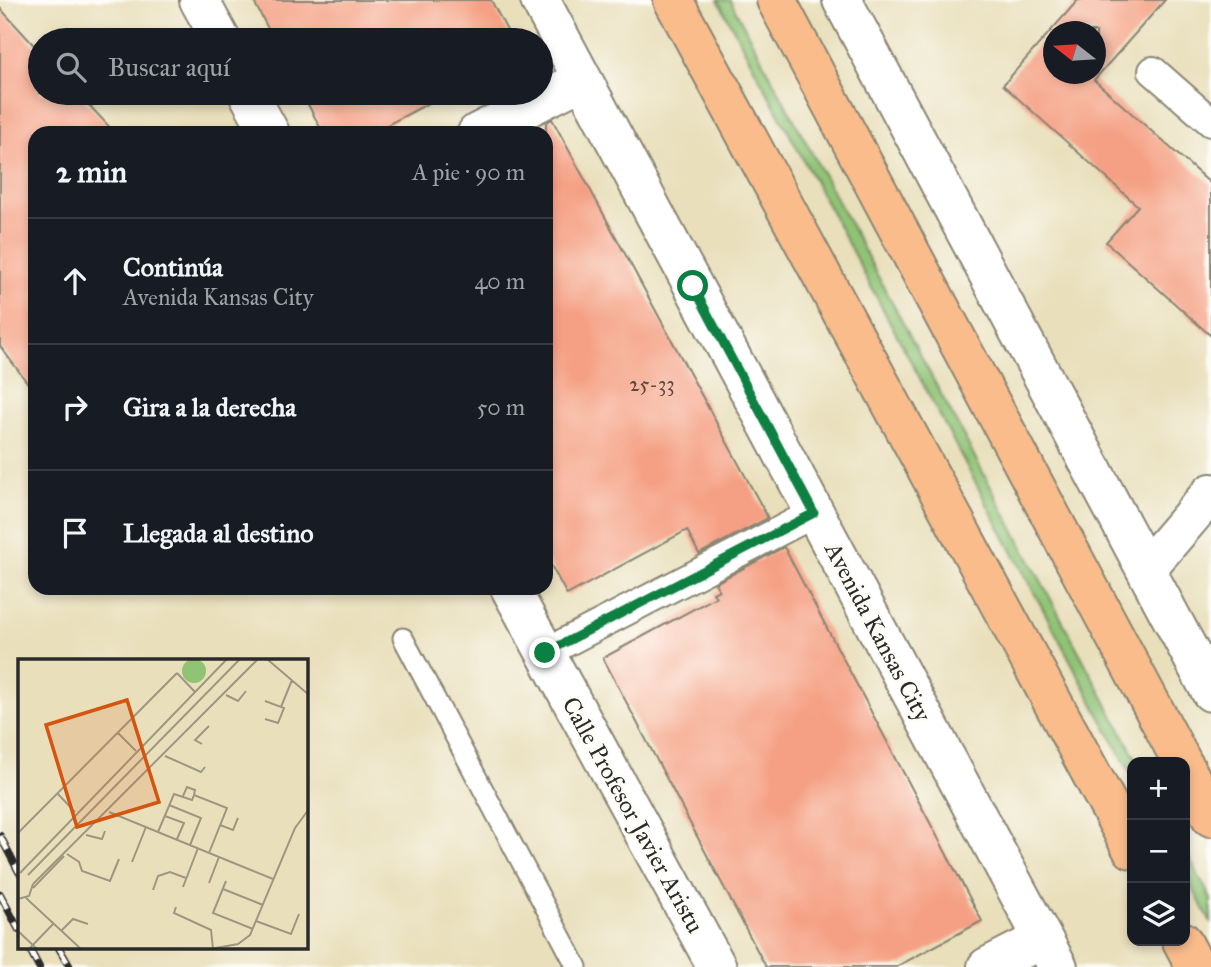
<!DOCTYPE html>
<html lang="es">
<head>
<meta charset="utf-8">
<style>
	body { margin:0; font-family:"IM FELL Great Primer",serif; background:#242831; color:#f1f3f6 }
	.controls { position:absolute; right:21px; bottom:21px; display:grid; overflow:hidden; border-radius:14px; box-shadow:0 4px 10px #0003 }
	.controls button { width:63px; height:63px; display:grid; place-items:center; padding:0; border:0; border-bottom:2px solid #363941; background:#171b24; color:#f1f3f6; font:35px sans-serif }
	.compass { position:absolute; left:1043px; top:21px; width:63px; height:63px; border-radius:50%; background:#171b24; box-shadow:0 4px 10px #0003; rotate:287deg }
	.stop { position:absolute; width:21px; height:21px; margin:-16px; border:5px solid #0b8043; border-radius:50%; background:#fff }
	.stop.end { background:#0b8043; border-color:#fff; box-shadow:0 2px 7px #0008 }
	.list { margin:0; padding:0; list-style:none }
	h2 { display:flex; justify-content:space-between; align-items:center; height:91px; margin:0; padding:0 28px; font-size:30px }
	h2 small { font-size:23px; font-weight:400; color:#9ea1a6 }
	.list li { display:grid; grid-template-columns:46px 1fr auto; gap:21px; align-items:center; box-sizing:border-box; height:126px; padding:0 28px; border-top:2px solid #363941 }
	.list b { display:block; font-size:26px; white-space:nowrap }
	.list p { margin:0; font-size:23px; white-space:nowrap; color:#9ea1a6 }
	.list em { font-size:23px; font-style:normal; color:#9ea1a6 }
	.icon { flex:none; width:38px; height:38px; fill:none; stroke:currentColor; stroke-width:2; stroke-linecap:round; stroke-linejoin:round }
	.map { position:relative; flex:none; width:1211px; height:967px; overflow:hidden }
	.search { position:absolute; background:#171b24; box-shadow:0 4px 10px #0003; left:28px; top:28px; width:525px; height:77px; display:flex; align-items:center; gap:18px; box-sizing:border-box; padding:0 24px; border-radius:38px; color:#9ea1a6; font-size:26px }
	.panel { position:absolute; background:#171b24; box-shadow:0 4px 10px #0003; left:28px; top:126px; width:525px; height:469px; border-radius:21px }
	.map>svg:first-child { display:block }
	.green { fill:#90c374; stroke:#5e7750; stroke-width:2 }
	.building { fill:#f5a084; fill-rule:evenodd }
	.lines { fill:none; stroke-linecap:round; stroke-linejoin:round }
	.service-casing { stroke:#8a8573; stroke-width:23 }
	.pedestrian-casing { stroke:#8a8573; stroke-width:32 }
	.minor-casing { stroke:#8a8573; stroke-width:42 }
	.primary-casing { stroke:#8a8573; stroke-width:42 }
	.service { stroke:#fff; stroke-width:19 }
	.pedestrian { stroke:#fff; stroke-width:28 }
	.minor { stroke:#fff; stroke-width:38 }
	.primary { stroke:#fabc8b; stroke-width:38 }
	.rail-casing { stroke:#2b2b2b; stroke-width:8 }
	.rail { stroke:#fdfcf7; stroke-width:5; stroke-dasharray:16; stroke-linecap:butt }
	.route { stroke:#0b8043; stroke-width:9 }
	.labels { text-anchor:middle; dominant-baseline:central; stroke-width:6; stroke-linejoin:round; paint-order:stroke }
	.number-label { font-size:21px; fill:#5e4841 }
	.street-label { font-size:24px; fill:#2b2b2b; stroke:#fdfcf7 }
	.inset-road { fill:none; stroke:#9d9781; stroke-width:2 }
	.view { fill:#d5540f; fill-opacity:0.15; stroke:#d5540f; stroke-width:3.5 }
	.inset-edge { fill:none; stroke:#2b2b2b; stroke-width:3.5 }
</style>
</head>
<body>
<div class="map">
<svg width="1211" height="967" viewBox="0 0 1211 967">
	<rect width="100%" height="100%" fill="#fdfcf7"/>
	<filter id="ink" filterUnits="userSpaceOnUse"><feTurbulence type="fractalNoise" baseFrequency=".0143" numOctaves="2"/><feDisplacementMap in="SourceGraphic" scale="14" xChannelSelector="R" yChannelSelector="G"/><feConvolveMatrix kernelMatrix="1 2 1 2 8 2 1 2 1" color-interpolation-filters="sRGB"/></filter>
	<filter id="wash" filterUnits="userSpaceOnUse"><feTurbulence type="fractalNoise" baseFrequency=".00686" numOctaves="4" result="noise"/><feDisplacementMap in="SourceGraphic" scale="28" xChannelSelector="R" yChannelSelector="G"/><feGaussianBlur stdDeviation="1.57" result="paint"/><feColorMatrix in="noise" values="0 0 0 0 0 0 0 0 0 0 0 0 0 0 0 0 0 1.4 0 .05"/><feComposite in="paint" operator="in"/></filter>
	<g filter="url(#wash)">
		<rect width="100%" height="100%" fill="#e9dfbb"/>
		<path class="green" d="M718,0h12l408,762h-6v14z
			M1185,850l26,49v24l-26,-49z"/>
		<g id="blocks">
			<path class="building" d="M253,0h238l21,40h-238z
				M1078,0h87l-71,80 117,104v152l-105,-94 32,-36 -135,-121zM1054,32h42v42h-42z
				M0,8l40,44v41h38l37,40h-80v260l-35,-47z
				M302,93h146l-76,40h-49z
				M552,119l216,399 -69,36 -12,-24 -120,65 -21,-39v-433z
				M784,547l198,374 -86,46h-130l-163,-309 113,-61 -3,-4 6,-3 -4,-7z"/>
		</g>
	</g>
	<g filter="url(#ink)">
		<use href="#blocks" fill-opacity="0" stroke="#8a8573" stroke-width="2"/>
		<g class="lines">
			<g class="service-casing">
				<path id="service" d="M403,638l174,329"/>
			</g>
			<g class="pedestrian-casing">
				<path id="pedestrian" d="M1153,71l58,51
					M545,653l269,-140"/>
			</g>
			<g class="minor-casing">
				<path id="minor" d="M199,0l22,40
					M540,0l518,967
					M842,0l369,692
					M248,93l22,40
					M477,133l105,-53
					M1146,569l65,-76
					M510,588l207,379
					M987,967l55,-28"/>
			</g>
			<g class="primary-casing">
				<path id="primary" d="M673,0l459,849
					M776,0l406,762
					M1185,767l26,50
					M1182,941l14,26"/>
			</g>
			<use href="#service" class="service"/>
			<use href="#pedestrian" class="pedestrian"/>
			<use href="#minor" class="minor"/>
			<use href="#primary" class="primary"/>
			<g class="rail-casing">
				<path id="rail" d="M0,836l19,36
					M0,894l19,36
					M29,948l10,19
					M59,948l11,19"/>
			</g>
			<use href="#rail" class="rail"/>
		</g>
	</g>
	<g class="lines" filter="url(#ink)">
		<path class="route" d="M545,653l269,-140 -121,-227"/>
	</g>
	<g class="labels">
		<g class="number-label">
			<text x="652" y="384">25-33</text>
		</g>
		<g class="street-label">
			<text transform="translate(878 632) rotate(62)">Avenida Kansas City</text>
			<text transform="translate(633 815) rotate(61)">Calle Profesor Javier Aristu</text>
		</g>
	</g>
	<g transform="translate(18 659)">
		<rect width="290" height="290" fill="#e9dfbb"/>
		<path d="M164 12a12 12 0 1 1 24 0a12 12 0 1 1-24 0Z" fill="#90c374"/>
		<path class="inset-road" d="M249,0l42,36M159,14l18,19M208,36l12,6 8,-10M263,48l11,-27M247,60l13,4 6,-15 -19,-7M99,73l19,19M184,85l-7,-4 14,-14M147,97l36,16 4,-5M39,134l18,19M176,136l33,13 -18,45M165,137l4,-9 8,3 -1,5M151,146l32,13 -11,27M91,153l164,67M147,157l19,7 -7,16M202,166l13,5 5,-12M140,173l16,-38 18,6 2,-5M0,174l159,-160M68,176l16,4 3,-8M49,195l12,8 3,9 28,10 9,-22M114,203l14,-35M2,214l207,-214M10,216l212,-216M208,222l-13,32 40,16M191,224l10,-26M15,225l225,-225M165,228l15,-39M15,229l31,-32M205,230l40,16M135,231l5,-14 12,-4 16,6M8,239l55,51M0,240l11,-3 4,-12M158,248l-2,6 37,17 2,19M238,262l35,13 8,-20M44,271l11,-11 15,5M0,272l19,18M11,290l25,-26M192,290l28,-5 12,-9 45,-107 14,-19"/>
		<path class="view" d="M109,41l32,102 -82,25 -31,-102z"/>
		<rect width="290" height="290" class="inset-edge"/>
	</g>
</svg>
<div class="controls">
<button>+</button>
<button>−</button>
<button><svg class="icon" aria-label="layers" viewBox="0 0 24 24"><path d="M12 4l9 5-9 5-9-5zM3 14l9 5 9-5"/></svg></button>
</div>
<svg class="compass" viewBox="-18 -18 36 36"><path d="M0-13l5 13h-10z" fill="#e53935"/><path d="M0 13l5-13h-10z" fill="#9ea1a6"/></svg>
<div class="stop" style="left:693px;top:286px"></div>
<div class="stop end" style="left:545px;top:653px"></div>
<div class="search"><svg class="icon" aria-label="search" viewBox="0 0 24 24"><circle cx="10" cy="10" r="6"/><path d="M15 15l6 6"/></svg>Buscar aquí</div>
<section class="panel">
<h2>2 min<small>A pie · 90 m</small></h2>
<ul class="list">
<li><svg class="icon" aria-label="ahead" viewBox="0 0 24 24"><path d="M12 20V5M6 11l6-6 6 6"/></svg><div><b>Continúa</b><p>Avenida Kansas City</p></div><em>40 m</em></li>
<li><svg class="icon" aria-label="right" viewBox="0 0 24 24"><path d="M7 20v-9h11M14 6l5 5-5 5"/></svg><div><b>Gira a la derecha</b></div><em>50 m</em></li>
<li><svg class="icon" aria-label="arrive" viewBox="0 0 24 24"><path d="M6 21V4h12l-3 4 3 4H6"/></svg><div><b>Llegada al destino</b></div></li>
</ul>
</section>
</div>
</body>
</html>
